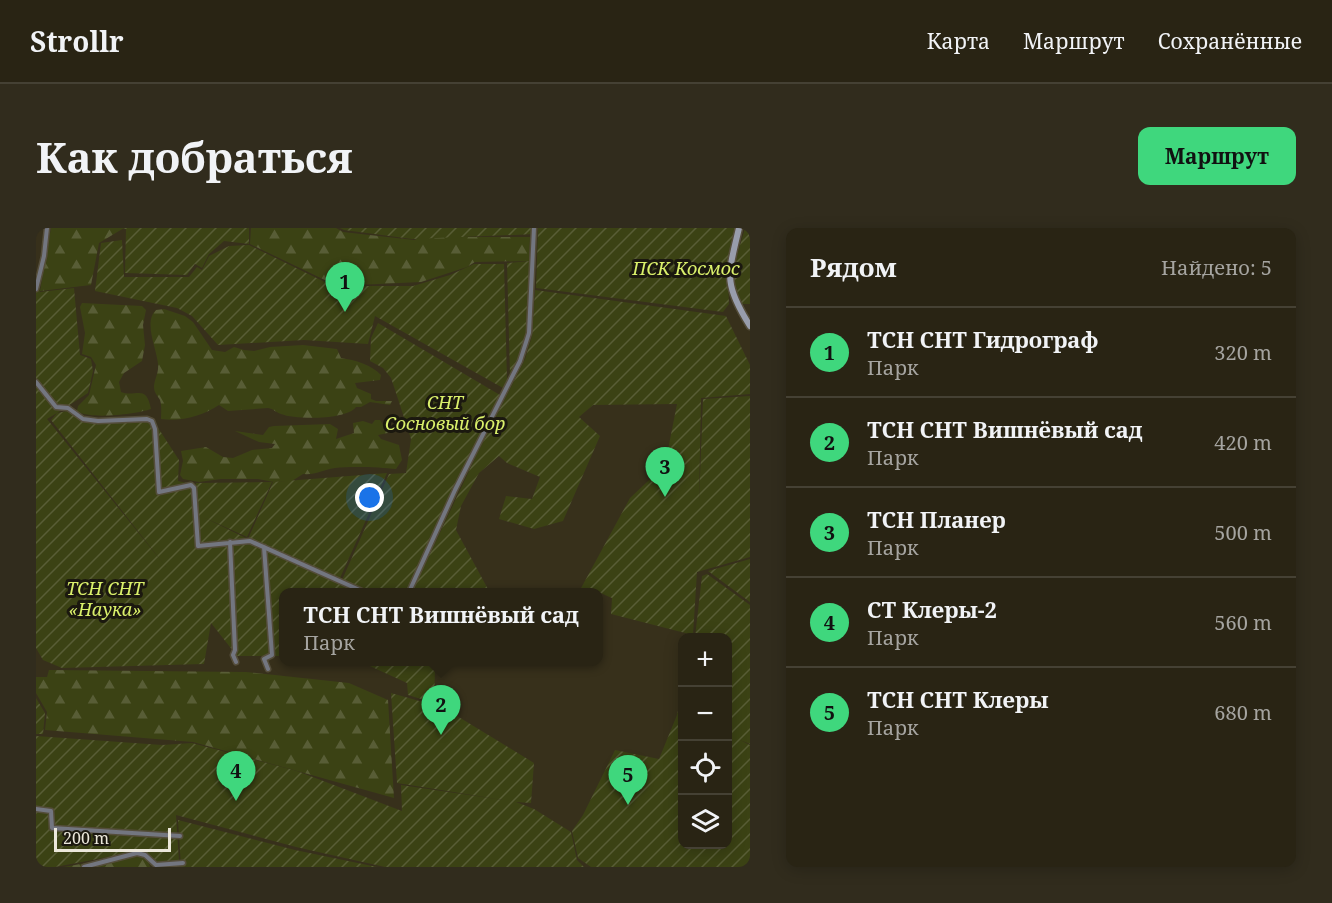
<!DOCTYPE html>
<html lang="ru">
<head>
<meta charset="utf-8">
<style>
	body { margin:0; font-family:"Noto Serif",serif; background:#312c1d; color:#f1f3f6 }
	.controls { position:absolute; right:18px; bottom:18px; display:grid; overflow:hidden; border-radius:12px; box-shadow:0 3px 15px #0003 }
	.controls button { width:54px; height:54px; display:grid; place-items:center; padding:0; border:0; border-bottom:2px solid #454134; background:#292414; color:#f1f3f6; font:30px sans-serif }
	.scale { position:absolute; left:18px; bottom:15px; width:117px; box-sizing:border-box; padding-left:6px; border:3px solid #ebe7da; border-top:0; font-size:16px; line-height:21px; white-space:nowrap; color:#ebe7da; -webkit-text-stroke:4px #1b180f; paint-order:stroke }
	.you { position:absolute; left:334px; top:270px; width:21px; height:21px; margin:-15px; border:4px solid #fff; border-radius:50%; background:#1a73e8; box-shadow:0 0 0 9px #1a73e833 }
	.badge { display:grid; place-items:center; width:39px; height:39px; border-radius:50%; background:#3fd77d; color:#111; font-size:20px; font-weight:700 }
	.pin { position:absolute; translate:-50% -50px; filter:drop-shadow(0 2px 3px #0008) }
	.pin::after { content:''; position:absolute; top:32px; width:21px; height:18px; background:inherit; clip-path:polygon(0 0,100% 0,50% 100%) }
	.popup { position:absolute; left:243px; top:360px; width:324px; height:78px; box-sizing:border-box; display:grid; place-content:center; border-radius:12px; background:#292414; filter:drop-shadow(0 2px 4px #0005); font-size:20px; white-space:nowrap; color:#a5a4a0 }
	.popup b { font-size:22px; color:#f1f3f6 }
	.popup::after { content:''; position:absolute; left:50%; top:100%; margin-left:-12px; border:12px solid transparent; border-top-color:#292414 }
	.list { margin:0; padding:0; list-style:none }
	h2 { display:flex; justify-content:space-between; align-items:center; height:78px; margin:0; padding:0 24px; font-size:26px }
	h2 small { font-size:20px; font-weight:400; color:#a5a4a0 }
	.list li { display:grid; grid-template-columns:39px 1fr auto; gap:18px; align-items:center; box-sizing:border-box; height:90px; padding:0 24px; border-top:2px solid #454134 }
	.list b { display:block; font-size:22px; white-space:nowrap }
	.list p { margin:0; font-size:20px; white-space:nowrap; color:#a5a4a0 }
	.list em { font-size:20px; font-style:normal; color:#a5a4a0 }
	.icon { flex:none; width:33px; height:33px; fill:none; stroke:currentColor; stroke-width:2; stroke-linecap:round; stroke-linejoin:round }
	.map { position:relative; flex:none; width:714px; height:639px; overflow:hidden; border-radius:12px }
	header { display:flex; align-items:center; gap:36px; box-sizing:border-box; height:84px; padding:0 30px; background:#292414; border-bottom:2px solid #454134 }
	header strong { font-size:28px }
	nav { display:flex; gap:33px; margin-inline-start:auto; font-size:21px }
	.intro { display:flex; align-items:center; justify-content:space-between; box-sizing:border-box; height:144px; padding:0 36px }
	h1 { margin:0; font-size:42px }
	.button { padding:15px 27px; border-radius:12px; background:#3fd77d; color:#111; font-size:21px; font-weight:700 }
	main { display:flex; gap:36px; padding:0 36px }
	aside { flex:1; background:#292414; border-radius:12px; box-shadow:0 3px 15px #0003 }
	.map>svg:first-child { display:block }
	.forest { fill:url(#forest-firs) }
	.garden { fill:url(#garden-furrows); fill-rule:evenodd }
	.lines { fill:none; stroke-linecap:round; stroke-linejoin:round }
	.minor-casing { stroke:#544d3a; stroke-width:7 }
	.secondary-casing { stroke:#544d3a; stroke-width:9 }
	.minor { stroke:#737680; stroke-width:4 }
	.secondary { stroke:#989dac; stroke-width:6 }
	.labels { text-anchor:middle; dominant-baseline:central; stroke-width:6; stroke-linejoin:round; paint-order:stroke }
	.park-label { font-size:18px; font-style:italic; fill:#daf06b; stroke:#1b180f }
</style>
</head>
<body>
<header>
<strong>Strollr</strong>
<nav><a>Карта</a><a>Маршрут</a><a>Сохранённые</a></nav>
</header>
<div class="intro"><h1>Как добраться</h1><a class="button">Маршрут</a></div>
<main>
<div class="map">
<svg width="714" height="639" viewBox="0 0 714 639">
	<defs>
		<pattern id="forest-firs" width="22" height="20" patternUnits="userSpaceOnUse" patternTransform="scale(1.5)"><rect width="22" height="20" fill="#3b4214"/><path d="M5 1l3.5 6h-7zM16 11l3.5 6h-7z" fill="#585d36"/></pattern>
		<pattern id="garden-furrows" width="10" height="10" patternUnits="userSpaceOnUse" patternTransform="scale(1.5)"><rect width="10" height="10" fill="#3b4214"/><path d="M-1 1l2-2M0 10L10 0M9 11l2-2" fill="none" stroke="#585d36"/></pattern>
	</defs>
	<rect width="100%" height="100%" fill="#37301b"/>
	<path class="forest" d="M15,0h73l-25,15 -8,42 -51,6z
		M215,0h85l7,4 71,8 23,-9 29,6h64l-1,24 -54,1 -8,5 -46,15 -65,3 -25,-2 -81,-39z
		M46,75l60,3 4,4 -3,15 2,20 -3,16 -18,12 -5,9 2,10c15,6 25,-9 30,17 -14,5 -62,11 -74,2l1,-5 11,-11 7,-30 -5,-8 -9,-3 3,-21 -5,-26z
		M128,81l21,7 8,6 19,28 13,2 9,-5 10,3 10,1 16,-4 33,-2 34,4 4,9c14,2 31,7 40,17l-1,5 -25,3 2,5 14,6v5l5,2h16l-2,4 -20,-3 -9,5h-5c-10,13 -60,13 -75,7 -6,-2 -7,-5 -13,-6l-40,3 -9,-6c-17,11 -38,17 -58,14 0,-6 1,-13 -1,-19 -2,-4 -6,-7 -6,-13 0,-7 5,-14 4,-23 -1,-15 -15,-42 -2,-54z
		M339,192h5l8,13 -10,2 3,4 18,6 3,15 -6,9c-15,-2 -46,-3 -61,-1 -13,2 -19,7 -32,6l-11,7 -18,1 -16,-3h-37l-22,3 -16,-3 -3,-4 3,-14 -2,-10 25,-4 17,10 10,1 19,-8 20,-2 3,-4 -16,-2 -24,-11 28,4 6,-8 5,-1 56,-2 8,5 -2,10 18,-6 -1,-10 10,-2 9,3z
		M13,442l197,2 103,11 39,17 6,98 -201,-56 -148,-12 2,-18 -11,-19v-16h11z
		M110,624l4,15h-86z"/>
	<path class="garden" d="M85,0h128v16l-25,-3 -15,13 -7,14 -7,-4 -8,11 -62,-2 1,-44z
		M304,0h196v6l-124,5 -68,-9z
		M502,0h199l-10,34 2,42 -6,8 -187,-24z
		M709,0h5v76h-10l-8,-17 2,-21z
		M86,12l2,37h65l8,-10 5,3 7,-14 20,-10 20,-1 82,40 36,1h46l37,-11 24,-11h30l3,116 -4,8 -128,-72 -7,28 -64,-4 -86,5 -26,-29 -15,-8 -82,-17 6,-48z
		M494,33c-1,38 2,82 -20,114l-3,-112z
		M0,51l4,13 34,-4 6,67 11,4 2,12 -5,22 -31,20 10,-2 12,8 72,-2 28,43 -1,21 18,4v-2l76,-1 -25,55 -44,-20 45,22 25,-57 114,-9 -47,105 2,2 47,-106 17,-1 5,-34 -13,-40 -7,-21 -8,-10 -13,-7 1,-23 7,-15 122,72 -44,89 -49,108h-34l-17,-7 14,7h-86l-1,64h-46l-26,-33 -7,41 -142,4 -19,-8 -7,-12zM21,185l-6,7 115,147 -119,-148z
		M499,62l191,26 24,49v29l-49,4 -2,104 4,-103 47,-3v161l-53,15 -4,63 -82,-21 1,-16 -14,-6 -18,-2 50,-92 35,-33 12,-61 -84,1 -14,12 21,19 -37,85 -29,8 -35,-10 7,-23 26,3 8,-22 -33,-14 -8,-7 -20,17 -18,33 -5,24 33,61 -77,1 65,-138 48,-95 7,-23z
		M714,331v43l-42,-31z
		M671,346l43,31v139l-10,-4 10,5v122h-159l-13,-9 -6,-27 11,-16 32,-65 44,9 18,-44 5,-21v150h46v-206l-33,-1 7,-61z
		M325,434h80l-6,8 -1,33 -26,-8 -1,-12z
		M355,465l53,15 90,55 -3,40 -15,-1 18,7 37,23 6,28 7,7h-199l-89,-20 -120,-32 3,46 -28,5 -5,-16 -91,17h-19v-131l126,9 30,-2 105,28 105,40 -1,-26 102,15 -106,-17z
		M0,470l9,15 -2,21h-7z
		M142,592l117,30 82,17h-196z"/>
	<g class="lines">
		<g class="minor-casing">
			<path id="minor" d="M0,61l8,-33 3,-28
				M0,154l20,25 12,1 15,11 15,2 49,-2 5,2 3,8 4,63 32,-7 3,3 4,58 52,-5 114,51
				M194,314l5,108 -2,5 3,7
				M228,319l8,108 -8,4 4,10
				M373,364l46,-102 65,-129 9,-28 5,-105
				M0,581l15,2 1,17 128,8
				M48,639l53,-14 8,2 11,10 27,-2"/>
		</g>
		<g class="secondary-casing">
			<path id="secondary" d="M703,0c-11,47 -16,55 11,98"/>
		</g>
		<use href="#minor" class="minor"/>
		<use href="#secondary" class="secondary"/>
	</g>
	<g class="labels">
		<g class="park-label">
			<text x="650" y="40">ПСК Космос</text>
			<text x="409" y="174">СНТ<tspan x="409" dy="21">Сосновый бор</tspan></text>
			<text x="69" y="360">ТСН СНТ<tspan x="69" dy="21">«Наука»</tspan></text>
		</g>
	</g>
</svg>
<div class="controls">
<button>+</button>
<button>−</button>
<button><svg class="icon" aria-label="locate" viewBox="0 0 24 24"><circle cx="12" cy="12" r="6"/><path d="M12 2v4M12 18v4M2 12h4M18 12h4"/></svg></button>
<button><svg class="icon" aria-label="layers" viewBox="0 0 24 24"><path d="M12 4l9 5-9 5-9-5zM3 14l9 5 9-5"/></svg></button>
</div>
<div class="scale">200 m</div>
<div class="you"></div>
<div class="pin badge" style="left:309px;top:84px">1</div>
<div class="pin badge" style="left:405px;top:507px">2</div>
<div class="popup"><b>ТСН СНТ Вишнёвый сад</b>Парк</div>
<div class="pin badge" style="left:629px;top:269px">3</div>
<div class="pin badge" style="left:200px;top:573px">4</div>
<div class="pin badge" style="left:592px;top:577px">5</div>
</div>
<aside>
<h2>Рядом<small>Найдено: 5</small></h2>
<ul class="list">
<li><span class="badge">1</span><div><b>ТСН СНТ Гидрограф</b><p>Парк</p></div><em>320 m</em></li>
<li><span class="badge">2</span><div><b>ТСН СНТ Вишнёвый сад</b><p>Парк</p></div><em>420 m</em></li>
<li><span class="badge">3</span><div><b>ТСН Планер</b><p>Парк</p></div><em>500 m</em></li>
<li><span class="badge">4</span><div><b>СТ Клеры-2</b><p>Парк</p></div><em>560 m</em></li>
<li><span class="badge">5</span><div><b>ТСН СНТ Клеры</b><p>Парк</p></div><em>680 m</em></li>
</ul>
</aside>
</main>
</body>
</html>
